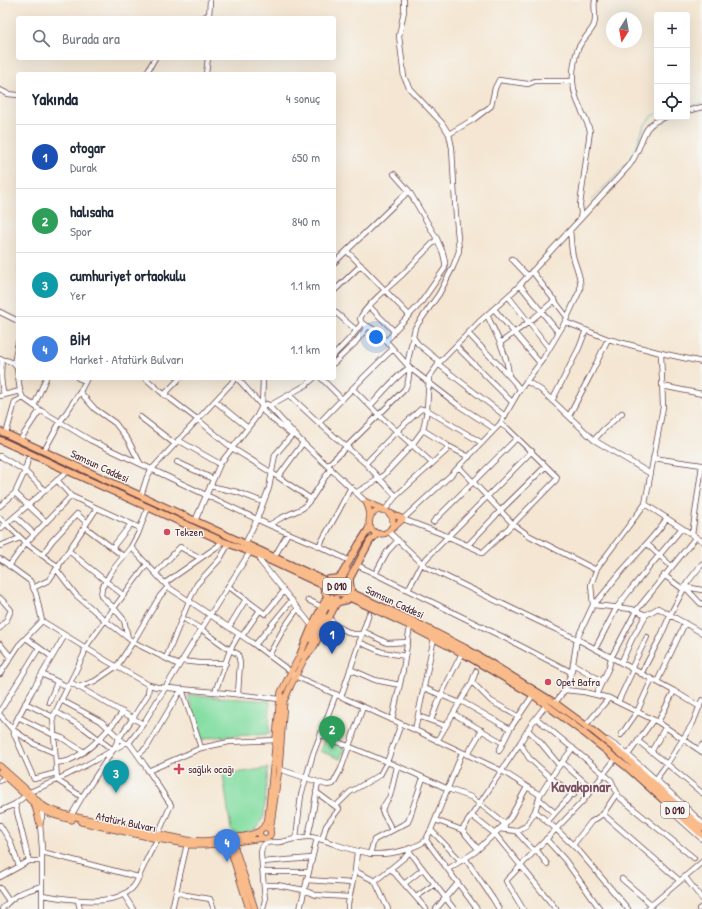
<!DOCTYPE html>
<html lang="tr">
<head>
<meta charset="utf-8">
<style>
	body { margin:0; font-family:"Patrick Hand",sans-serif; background:#f2f2f3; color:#1f2937 }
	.controls { position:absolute; right:12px; top:12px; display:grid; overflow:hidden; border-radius:4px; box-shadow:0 4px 16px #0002 }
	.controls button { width:36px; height:36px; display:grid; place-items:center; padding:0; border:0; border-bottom:1px solid #e0e1e3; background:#fff; color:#1f2937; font:20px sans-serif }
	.compass { position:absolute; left:606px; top:12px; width:36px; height:36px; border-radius:50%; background:#fff; box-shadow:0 4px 16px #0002; rotate:191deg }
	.you { position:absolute; left:376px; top:337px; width:14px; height:14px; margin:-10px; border:3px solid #fff; border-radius:50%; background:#1a73e8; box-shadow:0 0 0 6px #1a73e833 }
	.badge { display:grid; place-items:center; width:26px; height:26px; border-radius:50%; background:#ea580c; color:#fff; font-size:13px; font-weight:700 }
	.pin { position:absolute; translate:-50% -33px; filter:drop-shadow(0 1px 2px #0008) }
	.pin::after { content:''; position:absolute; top:21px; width:14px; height:12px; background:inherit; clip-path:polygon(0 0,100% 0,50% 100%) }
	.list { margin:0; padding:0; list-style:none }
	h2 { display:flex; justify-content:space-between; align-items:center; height:52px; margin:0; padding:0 16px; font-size:17px }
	h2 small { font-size:13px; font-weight:400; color:#747a83 }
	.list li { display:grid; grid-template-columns:26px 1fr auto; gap:12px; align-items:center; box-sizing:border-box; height:64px; padding:0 16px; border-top:1px solid #e0e1e3 }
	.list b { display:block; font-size:15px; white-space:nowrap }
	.list p { margin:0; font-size:13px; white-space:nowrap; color:#747a83 }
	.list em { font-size:13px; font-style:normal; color:#747a83 }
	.icon { flex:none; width:22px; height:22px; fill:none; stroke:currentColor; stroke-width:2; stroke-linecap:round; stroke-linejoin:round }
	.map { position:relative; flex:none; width:702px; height:909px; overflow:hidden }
	.search { position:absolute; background:#fff; box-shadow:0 4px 16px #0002; left:16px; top:16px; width:320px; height:44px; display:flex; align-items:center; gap:10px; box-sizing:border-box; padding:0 14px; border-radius:4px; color:#747a83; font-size:15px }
	.panel { position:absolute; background:#fff; box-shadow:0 4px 16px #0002; left:16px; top:72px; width:320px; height:308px; border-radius:4px }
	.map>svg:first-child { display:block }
	.green { fill:#85dea3; stroke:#687e67 }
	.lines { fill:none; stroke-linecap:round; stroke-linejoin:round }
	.stream { stroke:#40adbf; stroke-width:1 }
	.major-tunnel { stroke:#d2beb1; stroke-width:5.5; stroke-dasharray:5.5 3; stroke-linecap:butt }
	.minor-casing { stroke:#643d44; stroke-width:6 }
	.major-casing { stroke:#643d44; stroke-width:7 }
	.highway-casing { stroke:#643d44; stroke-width:8 }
	.minor { stroke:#fff; stroke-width:4.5 }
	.major { stroke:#fabb8b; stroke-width:5.5 }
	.highway { stroke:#fabb8b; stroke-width:6 }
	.poi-dot { fill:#d1495b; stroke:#f6f6f2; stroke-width:1.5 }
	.labels { text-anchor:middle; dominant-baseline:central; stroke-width:3; stroke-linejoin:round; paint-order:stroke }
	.shield { fill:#f6f6f2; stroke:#7e6067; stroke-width:1 }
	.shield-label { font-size:10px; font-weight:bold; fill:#4a1f2b }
	.street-label { font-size:11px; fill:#4a1f2b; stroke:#f6f6f2 }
	.poi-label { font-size:11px; fill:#4a1f2b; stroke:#f6f6f2; text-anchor:start }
	.district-label { font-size:15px; font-weight:bold; fill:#7d5060; stroke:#f6f6f2 }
</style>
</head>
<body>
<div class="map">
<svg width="702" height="909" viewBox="0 0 702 909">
	<rect width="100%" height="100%" fill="#f6f6f2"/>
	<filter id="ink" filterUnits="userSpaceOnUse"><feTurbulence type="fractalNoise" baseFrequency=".025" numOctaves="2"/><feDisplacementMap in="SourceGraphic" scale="8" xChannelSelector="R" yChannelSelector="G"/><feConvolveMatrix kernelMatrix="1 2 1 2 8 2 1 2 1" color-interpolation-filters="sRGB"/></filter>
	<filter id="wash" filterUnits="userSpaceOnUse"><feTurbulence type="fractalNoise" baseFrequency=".012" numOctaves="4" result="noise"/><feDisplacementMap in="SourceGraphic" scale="16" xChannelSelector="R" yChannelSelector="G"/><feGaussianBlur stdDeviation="0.9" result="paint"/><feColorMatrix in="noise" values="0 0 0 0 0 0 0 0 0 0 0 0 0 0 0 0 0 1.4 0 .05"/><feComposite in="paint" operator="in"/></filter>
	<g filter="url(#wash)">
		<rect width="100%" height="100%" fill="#f4e6d2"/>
		<path class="green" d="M188,695l82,6 -1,33 -56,3 -11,3z
			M324,740l20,8 -4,11 -20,-8z
			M268,768l-4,48 -7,12 -9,5 -11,1 -6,-4 -8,-55z"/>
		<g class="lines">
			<path class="stream" d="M687,107l15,-4
				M591,200c13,-13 33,-29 41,-44 7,-12 10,-38 25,-42"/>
		</g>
	</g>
	<g filter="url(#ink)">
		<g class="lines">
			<path class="major-tunnel" d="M340,591l5,-10"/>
			<g class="minor-casing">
				<path id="minor" d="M203,18l6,-4
					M209,18l1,-18
					M146,74l9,-16
					M206,74l2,-16
					M0,90l8,4 10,1
					M687,111l15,-4
					M449,134l25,-15 17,-13 4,-18 4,-8 29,4 7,-3h38
					M580,218l1,-5 -1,-8 10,-74c-5,-17 -16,-30 -17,-49 -1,-9 2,-30 7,-37 4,-7 11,-13 14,-20 3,-8 -1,-17 1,-25
					M437,239c-12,12 -23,24 -35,36 -10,9 -39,33 -42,44l2,4 11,6 13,12 24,27 48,37 37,24
					M347,251l62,64
					M512,259l16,17
					M334,263l63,-61 12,-11
					M532,271l35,46
					M520,285l38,47
					M334,291l27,-26
					M508,296l41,52
					M369,306l25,25
					M494,309l46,54
					M334,311l22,19
					M0,312l18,9
					M487,315c9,19 20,39 22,60
					M565,322l43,17 53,14 41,9
					M468,333c17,19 36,36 52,56
					M386,341l6,-6 2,-4 26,-27 25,-36v-6l-2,-9 -6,-14 -28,-48 -15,-17
					M500,343l29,-21 26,-22
					M456,346l56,56
					M334,355l18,-19 10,-13
					M0,359l9,2 5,3 3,4 3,23 3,7 17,12 50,30 116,55 63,30 50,21 31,15
					M2,359c-1,14 -2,22 2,36
					M440,362l39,-40 37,-33 112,-122c3,-3 5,-7 7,-11 10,-19 7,-32 31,-39
					M334,363l21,-20 13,-17
					M14,364l4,-22
					M438,364l67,52
					M407,365l6,-28
					M78,378l7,3
					M145,378l15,13 37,28 35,29 40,25 39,26
					M237,378l25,28
					M263,378l-1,28 2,6 29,24
					M321,378l21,21
					M526,381l15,9 53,50 57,34
					M662,386l40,8
					M353,389l26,26 53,48
					M80,392l15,17 20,14 13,17 12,23
					M164,395l16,-17
					M289,395l30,28 46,40 31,33
					M0,396l20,-5
					M215,401l33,27
					M552,401l27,-53 7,-18
					M34,406l12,-28
					M262,406l5,-2 36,39 63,59
					M269,406l37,-21 8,-7
					M569,416l22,-42 17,-35
					M140,417l35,27
					M319,423c24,-25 48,-50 74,-74
					M500,424l7,4 50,49 -1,3 -43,44 -31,29 -4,-3 -36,-16 -39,-15 48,-44 49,-51 19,-33 24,-32 22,-37 15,-32c2,-12 -4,-22 -7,-34 -2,-8 -2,-18 -3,-26
					M6,434l9,-32 8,-4
					M20,440l20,-30
					M178,440l42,24
					M594,440l9,-10 19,-17
					M450,447l19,10
					M44,451l16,-29 20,-30 7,-14
					M0,457v-1l25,15 20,20
					M653,458l49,7
					M177,462l36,17
					M365,463l3,-2 29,-30 24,-22 6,1 55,33
					M328,465l77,-76 3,-7 2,-14c-9,2 -32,30 -40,38
					M459,467l54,57 15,11 68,35
					M278,477l25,-34
					M57,480l14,16 69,32
					M210,486l27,6 26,10
					M357,492l25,-15 30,-32 11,-15 4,-20 2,-33 11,-15 -22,-18 -5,-7 2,-9 24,-34 14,-27 6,-16 -4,-48 -3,-55 -3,-14 -7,-11 -32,-34 -6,-12 -5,-41 5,-25v-11
					M15,493l31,29
					M141,496l6,-19 5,-8 84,-91
					M645,504l57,37
					M0,506l15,-13 10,-22 3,-12
					M385,510l11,-14 50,-45 1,-3v-3l-24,-15
					M15,516l19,18
					M0,518l26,25 24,18 9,6
					M195,521l25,-57 37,-48 5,-10
					M433,522l84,-84
					M269,525l12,-7 22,-10 8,-9 20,-31
					M85,527l38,29
					M0,529l68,-58
					M389,532l37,35 112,54 39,18 97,52 26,16
					M692,535l10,-70
					M245,544l12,-25 12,-31 6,-33 17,-20 2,-2
					M647,544l24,22
					M468,545l34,-36 44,-43
					M0,546l20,-8
					M319,546l19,-34 13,-25
					M131,547l37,40 83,55 40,30 4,4 120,54 87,41 38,24
					M112,548l19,-24
					M69,551l54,44
					M276,554l12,-21
					M42,555l10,-14 25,-27 10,9
					M260,556v5l52,65
					M0,559l30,22 6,13 6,27 -23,24 -19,29
					M357,565l152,75 62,32
					M9,566l17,-23 45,-47
					M57,570l19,25 29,25 28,22 46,23
					M156,573l24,-26 20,11
					M375,574l12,-22 11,-12
					M664,575l20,15
					M165,583l53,-37 4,-5
					M228,586l37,28 19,-23
					M685,587l15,16 2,1
					M686,587l16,3
					M33,588l16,-8 48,-72
					M408,590l14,-27 110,-112
					M0,598l3,3 8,9 -4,9 -7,9
					M308,600l14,7
					M593,605c11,-10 18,-22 28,-33 15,-18 33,-34 46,-54
					M593,605l39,4 14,6
					M329,618l8,8 15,8h10
					M186,620l15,9 29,21 -15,42
					M42,621l65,40 42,24 8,2 58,5 65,7
					M229,627l17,-28
					M363,631l24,12 21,-1
					M242,636l18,-26
					M26,638l26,19
					M128,638l-4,-18 -10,-12 -13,-12 1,-8 9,-16 20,-25 7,-13 10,-27
					M359,642l23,10 23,4
					M0,644l11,13
					M255,645l37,-45
					M595,649l22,-42 14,-18 51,-61
					M269,655l15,-27 14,-20
					M166,658l23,-57 8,-17 23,-25 9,-16
					M182,661l18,2h26
					M621,663l11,-24 14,-24 12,-7 44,25
					M573,664l29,17
					M350,669l25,11 25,5
					M631,669l16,-32
					M42,674l26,13
					M641,674l20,-38 9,-21 17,-32 15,-19
					M70,682l73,42
					M472,682l19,19 28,16
					M657,682l28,-59
					M78,687l17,-6 22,-15 16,-24 27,-46 8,-9
					M424,688l36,15
					M182,689l19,59
					M565,690l19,2 25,6 49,24 44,30
					M238,694l2,-31 -2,-9 -8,-4 9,-16
					M596,695l13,-28 2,-9 25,-47 60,-74
					M341,697l28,-83
					M61,700l41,22 17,16 6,5
					M461,701l49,28
					M49,702l8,-20
					M618,702l15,-32
					M25,703l28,14
					M555,703l10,-13 7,-20 5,-31 16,-34 -2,-20 6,-17 48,-64 18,-97 -2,-54
					M0,711l39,-63
					M56,712l28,16 29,22
					M454,714l49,29
					M0,715l12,14 22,15 21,9
					M418,716l28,10
					M18,717l36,18 8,3 22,14
					M536,718l75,62 8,17 75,61
					M392,720l11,-50 7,-44
					M431,720l10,-25 21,-42
					M658,722l16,-31
					M585,726l24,-28
					M415,730l19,-92
					M528,730l12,12 19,23
					M321,735l88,36 39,18 23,8 9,7 25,20 -30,28 -27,17
					M621,735l16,-23 15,-33
					M607,740c13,8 25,18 36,28 20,18 40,36 59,55
					M437,741l35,-59 4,-11
					M638,741l29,23 35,29
					M129,743l14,-19 67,-109 40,-63
					M520,743l9,15 22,20 23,17
					M699,750l3,-5
					M499,751l11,-22 23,-34
					M651,752l14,-24
					M138,755l9,-8 29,-49 6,-9
					M467,755l15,-25
					M628,755l25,-35
					M562,762l30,27
					M56,763c4,-1 8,-1 12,-2 23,-10 39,-30 55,-49
					M279,769l48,16 6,-1 8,-15 22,-62
					M148,771l53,-23 28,-6 47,-2
					M56,773l-22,6 -22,-50 20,-38 33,-56
					M656,779l11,-15 26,-41 9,-23
					M0,781l5,-4
					M30,792c33,-14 65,-31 95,-49h4c15,19 28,42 42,62l-13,29
					M316,792l23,17 -13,17 -4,14
					M82,797l-25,-17 -4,-63 31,-63 1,-6 29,-40 33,-44
					M539,799l16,14
					M15,804l14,57
					M336,806l14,-14 30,-17 7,-13 14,-38
					M42,807v10l-2,7 2,24v61
					M0,811l15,-7 10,-8
					M535,811l21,18 23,22 49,58
					M672,812l30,27
					M603,814l77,67
					M71,816l11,-19 31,-47 6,-12 14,-20 15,-24 1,-9
					M472,816l23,18 61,75
					M435,820l27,10 16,19
					M547,822l25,-28
					M0,825l10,16 9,25
					M505,826v-2l5,-6 17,-31
					M499,829l17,2 10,-5 9,-15 5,-16 16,-25 17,-22
					M392,830l-10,-19 1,-4 7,-11 7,-29
					M431,830l30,31
					M462,830l58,-87 12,-20 14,-18
					M516,831l18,20
					M308,836l4,-18 6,-36
					M296,838l5,-43 12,-41 23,-60
					M546,839l19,21 35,49
					M426,840l51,69
					M573,845l18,-23 12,-8 14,-21
					M410,848v4l44,57
					M536,849l11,15
					M42,852l96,25
					M370,854l4,-14 34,-18 15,-44
					M465,858l28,41 6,10
					M262,862l50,-4
					M391,869l35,40
					M355,871l20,10 13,28
					M263,872h46
					M0,877l29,-16h13
					M685,877l17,22
					M622,879l30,26
					M307,880l45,3
					M375,881l30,-24 5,-5
					M404,884l19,-15
					M264,885h13l27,5 11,5 34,2
					M0,888l9,13
					M176,892l10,3 24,4 4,10
					M42,895c27,4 73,14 92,-9 3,-4 5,-9 7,-14 5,-11 10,-23 17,-33
					M124,895l9,14
					M416,897l19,-13
					M78,901l2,8
					M2,909c12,-15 22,-18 40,-23
					M172,909l15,-65
					M263,909l2,-9 -4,-46c1,-15 8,-11 19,-12 9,-1 18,-5 27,-5 9,-1 18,4 27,7 27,9 43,14 71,6 6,-2 15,-5 20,-9 2,-3 4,-8 6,-11l31,-77
					M300,909l17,-71
					M348,909v-5l7,-33 2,-19
					M436,909l22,-26
					M523,909l-17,-28 77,-80 33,-43
					M647,909l55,-47
					M699,909l3,-2"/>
			</g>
			<g class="major-casing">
				<path id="major" d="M366,502c5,9 5,21 1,31
					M366,502l17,7
					M369 522a12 12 0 1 1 24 0a12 12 0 1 1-24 0Z
					M390,513l13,6 -11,10
					M342,579l5,-9
					M331,608l5,-10
					M309,639l23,-42
					M0,766l28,25
					M0,772l24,22
					M31,794l10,10 6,4 20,7 120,25 17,1 26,-3 3,4 22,67
					M27,797c16,16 24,18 45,23
					M35,806l5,18
					M81,822l72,16 37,7h15l23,-2 35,-5
					M259.5 833a5.5 5.5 0 1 1 11 0a5.5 5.5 0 1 1-11 0Z
					M263,828l5,-10 11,-111 2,-15 10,-20 11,-21
					M270,830l9,-61 5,-68 7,-16 35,-68
					M249,909l-21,-67 2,-4c12,-1 19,-2 30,-7"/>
			</g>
			<g class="highway-casing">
				<path id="highway" d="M0,431l411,189 54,28 24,14 66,41 38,28 33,27 76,70
					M0,440l222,101 38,15 112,52 38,18 52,27 71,42 51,38 45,36 73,66
					M329,579l9,-1 4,-4 17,-30 9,-14
					M351,589l-1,-6v-5l20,-37 6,-6
					M300,655l12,-29 13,-25 2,-5 -3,-6
					M305,657l8,-9 23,-44 3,-2 8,-2"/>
			</g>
			<use href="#minor" class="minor"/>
			<use href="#major" class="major"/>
			<use href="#highway" class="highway"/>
		</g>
	</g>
	<g class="poi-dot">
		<circle cx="167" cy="532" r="4"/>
		<circle cx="548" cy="682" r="4"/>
		<path d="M177 763h4v4h4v4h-4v4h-4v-4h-4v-4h4z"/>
	</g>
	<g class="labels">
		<g class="shield">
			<rect x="323" y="578" width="28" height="16" rx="3"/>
			<rect x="661" y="802" width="28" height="16" rx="3"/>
		</g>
		<g class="shield-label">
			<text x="337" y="586">D 010</text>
			<text x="675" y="810">D 010</text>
		</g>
		<g class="street-label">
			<text transform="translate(100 466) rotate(25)">Samsun Caddesi</text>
			<text transform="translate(395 602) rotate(25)">Samsun Caddesi</text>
			<text transform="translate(126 822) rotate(12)">Atatürk Bulvarı</text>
		</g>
		<g class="poi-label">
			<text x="175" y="532">Tekzen</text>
			<text x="556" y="682">Opet Bafra</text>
			<text x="188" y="769">sağlık ocağı</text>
		</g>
		<g class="district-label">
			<text x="581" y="786">Kavakpınar</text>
		</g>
	</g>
</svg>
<div class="controls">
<button>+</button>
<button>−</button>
<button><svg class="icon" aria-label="locate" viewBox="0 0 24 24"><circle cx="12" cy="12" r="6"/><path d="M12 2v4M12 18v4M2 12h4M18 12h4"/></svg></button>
</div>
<svg class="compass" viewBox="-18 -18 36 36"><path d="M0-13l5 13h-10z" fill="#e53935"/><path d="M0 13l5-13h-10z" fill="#747a83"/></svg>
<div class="you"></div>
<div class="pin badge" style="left:332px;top:654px;background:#1a4fb4">1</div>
<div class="pin badge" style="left:332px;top:749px;background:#2e9e5b">2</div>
<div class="pin badge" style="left:116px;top:793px;background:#0f9aa8">3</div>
<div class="pin badge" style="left:227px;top:862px;background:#3f7fe0">4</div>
<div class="search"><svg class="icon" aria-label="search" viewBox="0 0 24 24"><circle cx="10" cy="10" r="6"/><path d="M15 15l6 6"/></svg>Burada ara</div>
<section class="panel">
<h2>Yakında<small>4 sonuç</small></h2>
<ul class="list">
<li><span class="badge" style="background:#1a4fb4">1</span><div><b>otogar</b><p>Durak</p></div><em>650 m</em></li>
<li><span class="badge" style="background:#2e9e5b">2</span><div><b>halısaha</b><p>Spor</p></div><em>840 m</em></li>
<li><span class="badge" style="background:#0f9aa8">3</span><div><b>cumhuriyet ortaokulu</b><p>Yer</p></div><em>1.1 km</em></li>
<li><span class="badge" style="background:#3f7fe0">4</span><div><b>BİM</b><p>Market · Atatürk Bulvarı</p></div><em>1.1 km</em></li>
</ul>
</section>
</div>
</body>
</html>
